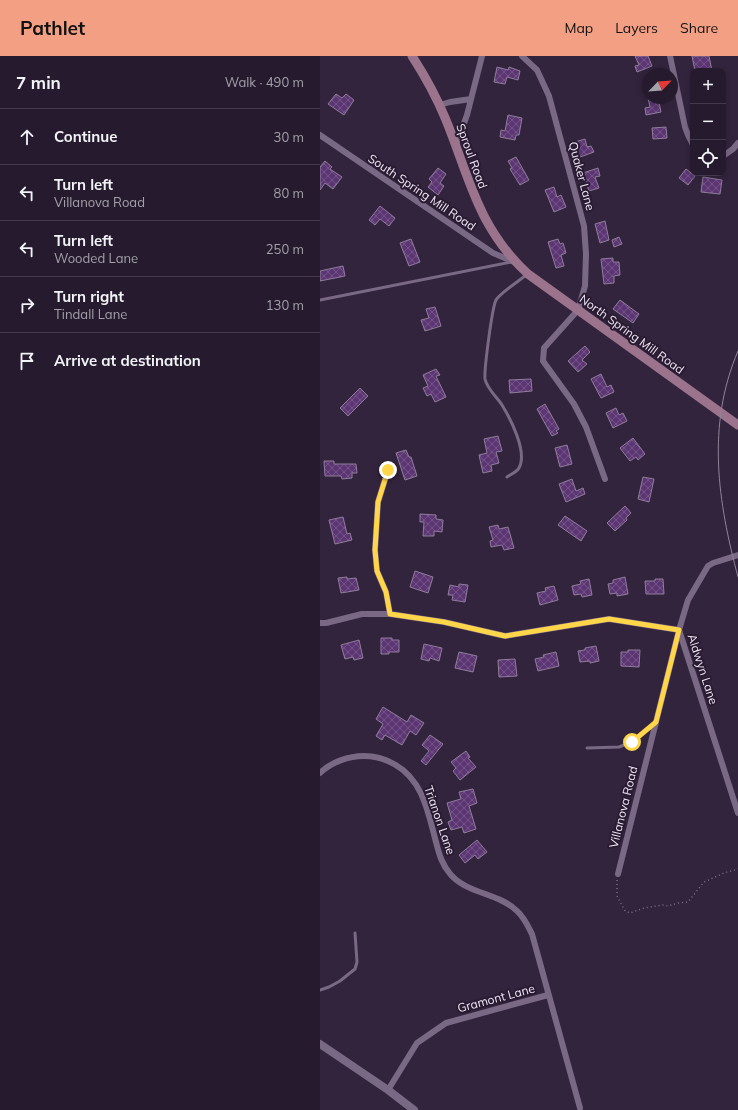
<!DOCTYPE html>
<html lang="en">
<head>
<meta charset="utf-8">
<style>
	body { margin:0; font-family:Mulish,sans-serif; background:#2e2436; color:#f1f3f6 }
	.controls { position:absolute; right:12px; top:12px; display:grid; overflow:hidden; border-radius:8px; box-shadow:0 2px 6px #0003 }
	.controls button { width:36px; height:36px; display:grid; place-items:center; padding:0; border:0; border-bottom:1px solid #42394a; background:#261b2e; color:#f1f3f6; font:20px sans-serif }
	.compass { position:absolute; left:322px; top:12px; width:36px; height:36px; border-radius:50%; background:#261b2e; box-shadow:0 2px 6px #0003; rotate:65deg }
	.stop { position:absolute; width:12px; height:12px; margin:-9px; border:3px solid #ffd54a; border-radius:50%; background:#fff }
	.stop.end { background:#ffd54a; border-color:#fff; box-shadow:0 1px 4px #0008 }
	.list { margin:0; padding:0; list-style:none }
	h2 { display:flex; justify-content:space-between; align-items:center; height:52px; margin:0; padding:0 16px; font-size:17px }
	h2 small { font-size:13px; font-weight:400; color:#a4a1aa }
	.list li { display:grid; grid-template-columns:26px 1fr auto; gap:12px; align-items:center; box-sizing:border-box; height:56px; padding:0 16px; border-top:1px solid #42394a }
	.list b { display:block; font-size:15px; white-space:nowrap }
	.list p { margin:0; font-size:13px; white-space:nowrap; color:#a4a1aa }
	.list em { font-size:13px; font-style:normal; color:#a4a1aa }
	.icon { flex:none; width:22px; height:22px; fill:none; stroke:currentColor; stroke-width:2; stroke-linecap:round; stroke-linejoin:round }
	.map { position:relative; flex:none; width:418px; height:1054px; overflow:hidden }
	header { display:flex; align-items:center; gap:24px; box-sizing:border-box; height:56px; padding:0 20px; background:#f39f83; color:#111 }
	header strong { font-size:19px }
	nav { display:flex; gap:22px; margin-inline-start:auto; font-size:14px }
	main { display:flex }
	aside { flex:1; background:#261b2e }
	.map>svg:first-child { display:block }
	.building { fill:url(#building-cross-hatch); stroke:#8f7d9b }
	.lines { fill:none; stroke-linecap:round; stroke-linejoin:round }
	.path { stroke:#7c7085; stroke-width:1.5; stroke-dasharray:1 3; stroke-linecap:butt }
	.service { stroke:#7a6985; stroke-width:3 }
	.minor { stroke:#7a6985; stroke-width:6 }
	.tertiary { stroke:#7a6985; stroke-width:8 }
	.secondary { stroke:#9c738c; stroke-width:9 }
	.tram { stroke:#908398; stroke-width:1 }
	.route { stroke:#ffd54a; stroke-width:5 }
	.labels { text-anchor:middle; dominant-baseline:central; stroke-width:4; stroke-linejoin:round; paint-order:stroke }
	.street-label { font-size:12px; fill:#f0e7f7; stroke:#291b32 }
</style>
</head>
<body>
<header>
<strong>Pathlet</strong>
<nav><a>Map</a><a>Layers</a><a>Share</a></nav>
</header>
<main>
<aside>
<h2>7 min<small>Walk · 490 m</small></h2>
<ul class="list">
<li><svg class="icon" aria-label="ahead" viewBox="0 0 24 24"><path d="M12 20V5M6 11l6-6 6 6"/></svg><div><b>Continue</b></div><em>30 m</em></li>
<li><svg class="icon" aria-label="left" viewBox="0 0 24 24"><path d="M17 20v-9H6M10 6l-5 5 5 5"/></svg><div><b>Turn left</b><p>Villanova Road</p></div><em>80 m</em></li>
<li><svg class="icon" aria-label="left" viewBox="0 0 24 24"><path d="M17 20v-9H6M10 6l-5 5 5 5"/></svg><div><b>Turn left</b><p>Wooded Lane</p></div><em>250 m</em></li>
<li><svg class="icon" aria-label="right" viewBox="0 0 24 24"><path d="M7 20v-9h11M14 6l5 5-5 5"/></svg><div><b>Turn right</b><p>Tindall Lane</p></div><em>130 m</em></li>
<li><svg class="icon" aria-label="arrive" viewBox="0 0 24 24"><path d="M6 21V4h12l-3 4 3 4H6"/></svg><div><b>Arrive at destination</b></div></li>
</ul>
</aside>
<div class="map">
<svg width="418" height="1054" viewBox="0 0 418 1054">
	<defs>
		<pattern id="building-cross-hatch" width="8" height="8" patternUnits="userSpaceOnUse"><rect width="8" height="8" fill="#5c3673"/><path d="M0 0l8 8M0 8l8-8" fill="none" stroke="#745388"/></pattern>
	</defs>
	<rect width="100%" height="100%" fill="#33243d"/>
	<path class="building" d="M315,0h13l4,10 -15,6 -2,-6 4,-1z
		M372,0h17l3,15h-17z
		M177,11l11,3 1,-3 11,4 -2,9 -11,-3 -2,7 -11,-2z
		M16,38l6,4 4,-4 8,6 -10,15 -16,-11z
		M328,42h10l3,14 -15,3 -1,-7 5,-1z
		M188,59l14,3 -3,17h-3l-1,5 -15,-3 1,-7 4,1z
		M346,71l1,11 -14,1 -1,-11z
		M265,83l2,8 4,-1 3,6 -14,5 -5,-15z
		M196,101l13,23 -9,5 -10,-16 2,-1 -4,-7z
		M5,105l7,6 -2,2 12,8 -9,12 -8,-6 -5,7v-23z
		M118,112l8,6 -6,9 4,3 -6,9 -10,-8 4,-5 -3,-3z
		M278,112l2,8 -5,1 4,11 -10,3 -6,-18z
		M366,113l9,7 -7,9 -9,-7z
		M383,121l19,3 -2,14 -19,-2z
		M234,131l3,10 4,-2 5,12 -12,5 -9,-22z
		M60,150l15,12 -6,8 -9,-7 -5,6 -6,-5z
		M285,165l4,19 -9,3 -5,-19z
		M299,181l3,7 -8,3 -2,-7z
		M91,183l9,23 -11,4 -9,-23z
		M238,183l2,5 3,-1 3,10 -5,2 3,11 -8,2 -8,-26z
		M293,202v4h6l1,13 -6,1v7l-10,1 -3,-25z
		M23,210l2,10 -25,5v-10z
		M300,244l19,14 -6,9 -20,-14z
		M115,251l6,19 -16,5 -4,-11 8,-2 -3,-9z
		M265,290l5,6 -8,8 5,4 -9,8 -10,-11z
		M116,313l4,6 -4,1 10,21 -11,5 -4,-8 -4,2 -4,-8 5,-2 -5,-11z
		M281,318l6,13 4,-2 3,7 -13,6 -10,-19z
		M211,323l1,12 -22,2 -1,-13z
		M40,332l8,8 -20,20 -8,-8z
		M225,348l14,25 -3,2 2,2 -6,3 -15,-27z
		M296,352l3,7 4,-2 4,8 -14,7 -7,-15z
		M178,380l4,15 -6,1 3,11 -8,2 1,6 -9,2 -4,-18 8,-2 -3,-14z
		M313,382l12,16 -7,6 -2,-3 -6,4 -10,-13z
		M247,389l5,19 -12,3 -5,-19z
		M86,394l3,7h2l6,19 -12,4 -9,-27z
		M4,405h10v3h22l1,9h-5v5l-10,1 -1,-3h-16z
		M323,421l11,2 -5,23 -11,-3z
		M252,423l4,12 7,-3 2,6 -19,8 -7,-18z
		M305,450l6,7 -5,5 1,2 -12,11 -8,-8z
		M100,458l16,1v4l7,1 -1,12 -8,-1v5h-11l1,-14h-4z
		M245,460l22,15 -6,10 -23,-16z
		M23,461l4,17 3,-1 2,7 -17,4 -6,-24z
		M178,469l1,4 9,-2 6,21 -10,2 -2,-5 -11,2 -1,-6 3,-1 -4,-13z
		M95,515l18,6 -5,16 -18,-6z
		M27,521v2l9,-1 3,12 -18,3 -3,-15z
		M305,521l3,17 -11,2v-3l-7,1 -2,-10 5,-1v-3z
		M269,523l3,16 -10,2 -1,-3 -7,1 -2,-9 9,-2 -1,-3z
		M335,523h8l1,15h-18l-1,-13h10z
		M139,528l9,1 -3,17 -13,-2 1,-5h-5l2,-10 9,2z
		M234,530l4,14 -18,5 -3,-12 9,-2 -1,-3z
		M61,582h11v2h7v12h-10v2h-8z
		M39,584l4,18 -9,2 -1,-3 -8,2 -4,-14z
		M104,588l18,4 -3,13 -9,-3 -1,3 -8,-2z
		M276,590l3,15 -9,2v-2l-10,1 -2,-11 7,-1v-2z
		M308,594h12l-1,17 -18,-1v-14h7z
		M139,596l18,4 -4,16 -18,-4z
		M236,596l3,14 -21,5 -3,-12 9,-2 -1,-2z
		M195,603l2,17 -18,1 -1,-17z
		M63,651l24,15 4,-7 13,8 -8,12 -6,-4 -8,14 -17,-10 -3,5 -6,-4 7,-12 -7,-5z
		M110,679l13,9 -17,21 -5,-4 8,-10 -7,-6z
		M146,695l4,6 -2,1 8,9 -16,13 -7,-9 3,-3 -5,-6z
		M153,733l4,14 -8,3 7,23 -12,4 -2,-6 -11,3 -3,-8 4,-2 -5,-17 14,-4 -2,-7z
		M157,784l10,12 -9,7 -3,-4 -10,8 -6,-8z"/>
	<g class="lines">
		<path class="path" d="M297,824v16l8,15 5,2 14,-5 19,-3 5,1 10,-3 10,-1 16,-20 20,-9 14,-4"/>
		<path class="service" d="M0,244l191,-38
			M187,421c4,-3 10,-5 12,-9 9,-16 -9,-50 -17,-63 -5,-8 -15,-16 -17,-26 -1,-9 7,-71 11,-79 4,-7 23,-19 30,-25
			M267,692l32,-1 13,-5 23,-19
			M0,934l9,-3 11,-6 15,-12 2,-7 -2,-29"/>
		<path class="minor" d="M202,0l15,14 12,26 35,130 2,28 -1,32 -7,24 -34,38 -1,13 31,43 12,23 19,52
			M350,0l15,71 3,8 5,10
			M120,49l10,-3 21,-3
			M0,79l173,118 21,9
			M136,89l11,-30 15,-59
			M403,100l10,-7 5,-6
			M68,414l-10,32 -3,48 2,21 9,21 4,22
			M0,567h6l36,-9h28l54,8 61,14 104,-17 70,11
			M359,574l59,183
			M0,717c11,-11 29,-17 44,-17 11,0 21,3 30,8 29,16 34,48 42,78 3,12 6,23 15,33 17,19 48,18 66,36 7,6 11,15 15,23l48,174
			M298,818l61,-244 9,-30 20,-34 5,-3 25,-8
			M68,1034l29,-47 29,-20 102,-28"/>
		<path class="tertiary" d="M0,988l68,46 26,20"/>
		<path class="secondary" d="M92,0c13,20 25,42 34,64 24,59 32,108 82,154l210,151"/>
		<path class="tram" d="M418,295c-32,75 -20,151 0,226"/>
	</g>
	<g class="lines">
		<path class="route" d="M68,414l-10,32 -3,48 2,21 9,21 4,22 54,8 61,14 104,-17 70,11 -23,92 -24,20"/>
	</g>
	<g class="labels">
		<g class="street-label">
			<text transform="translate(152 100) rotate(70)">Sproul Road</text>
			<text transform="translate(262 120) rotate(75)">Quaker Lane</text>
			<text transform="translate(102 136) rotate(34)">South Spring Mill Road</text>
			<text transform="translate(312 278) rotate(36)">North Spring Mill Road</text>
			<text transform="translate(383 613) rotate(72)">Aldwyn Lane</text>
			<text transform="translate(303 751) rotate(-76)">Villanova Road</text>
			<text transform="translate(120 764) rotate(71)">Trianon Lane</text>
			<text transform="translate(176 942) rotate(-15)">Gramont Lane</text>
		</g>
	</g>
</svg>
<div class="controls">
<button>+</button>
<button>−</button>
<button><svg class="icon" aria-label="locate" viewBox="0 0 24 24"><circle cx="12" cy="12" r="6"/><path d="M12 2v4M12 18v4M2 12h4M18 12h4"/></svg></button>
</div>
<svg class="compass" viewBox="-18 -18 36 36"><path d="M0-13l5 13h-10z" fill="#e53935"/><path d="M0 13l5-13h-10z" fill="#a4a1aa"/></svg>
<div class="stop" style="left:312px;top:686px"></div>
<div class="stop end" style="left:68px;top:414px"></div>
</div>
</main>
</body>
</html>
